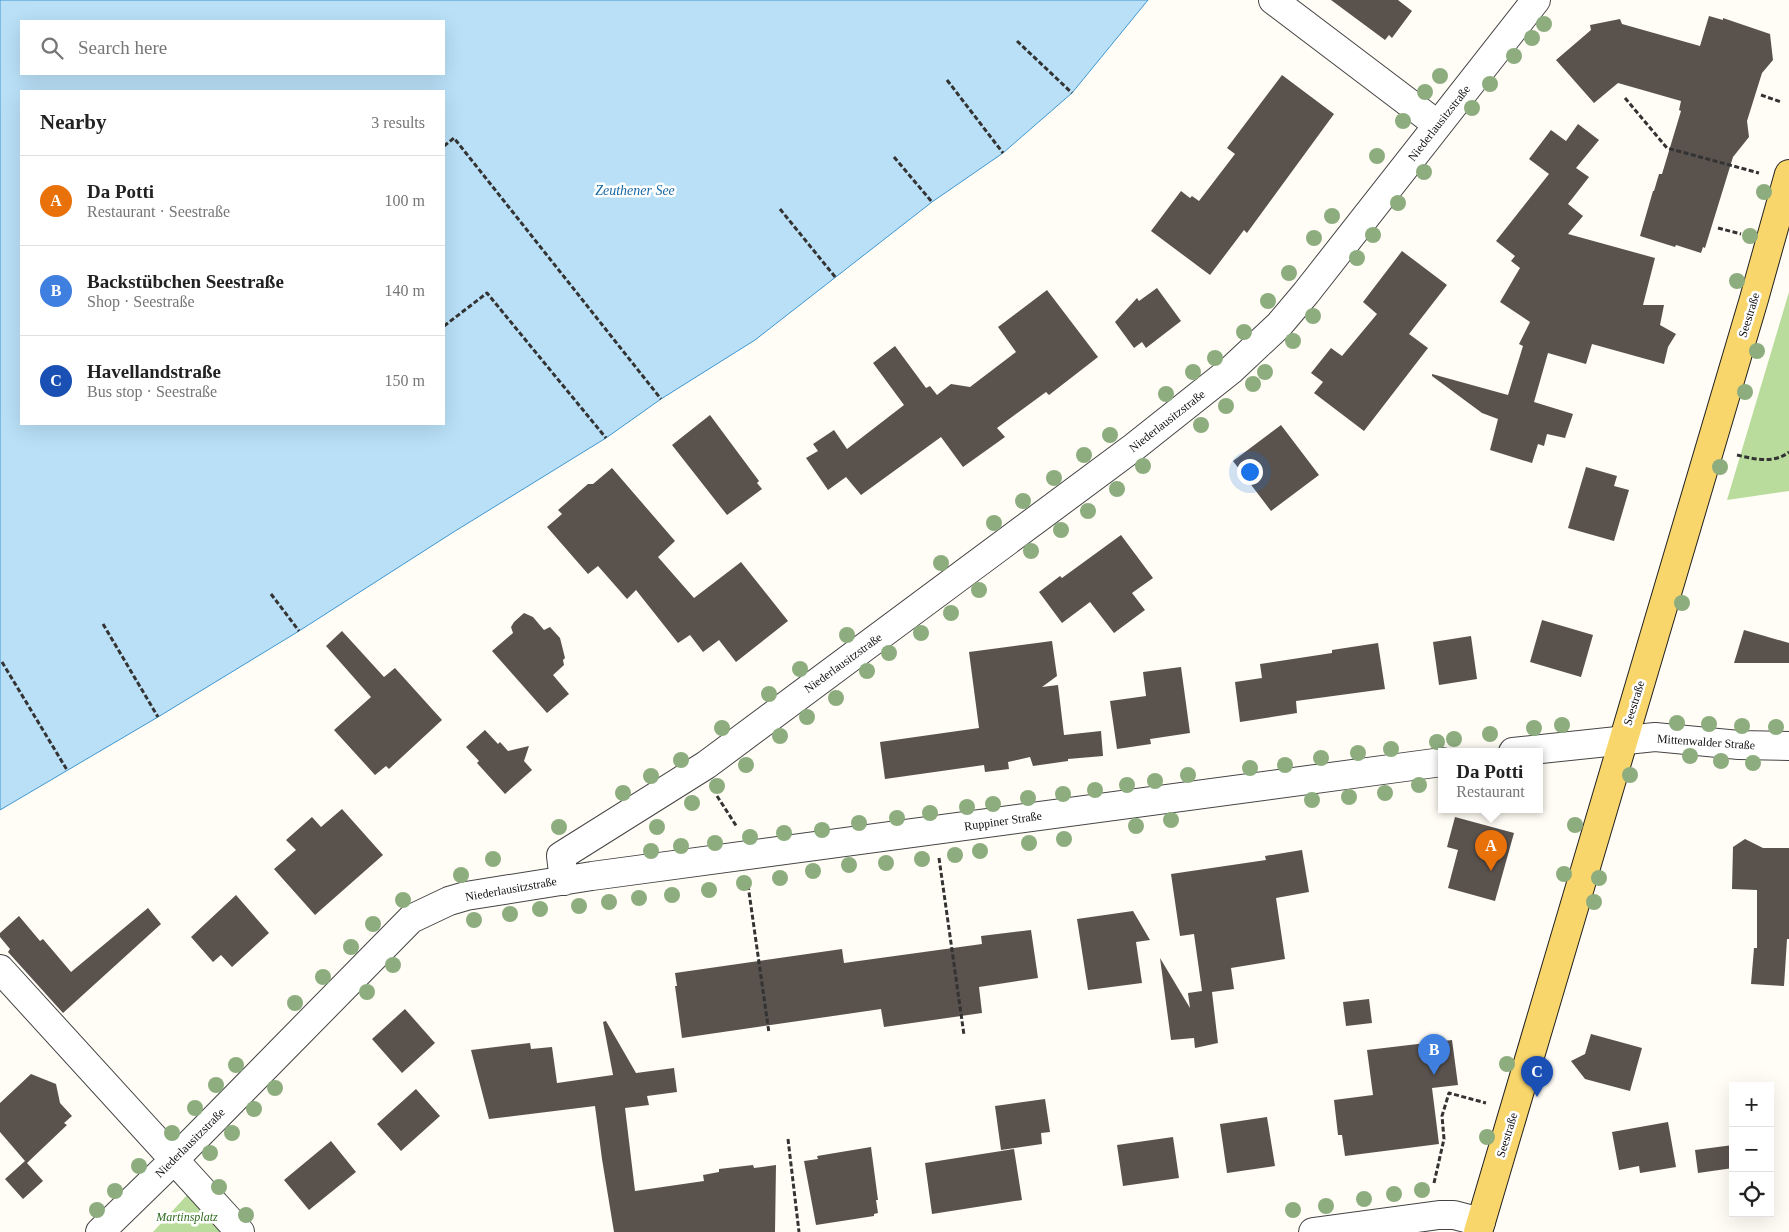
<!DOCTYPE html>
<html lang="en">
<head>
<meta charset="utf-8">
<style>
	body { margin:0; font-family:Georgia,serif; background:#f6f6f6; color:#222 }
	.controls { position:absolute; right:15px; bottom:15px; display:grid; overflow:hidden; border-radius:0px; box-shadow:0 5px 20px #0002 }
	.controls button { width:45px; height:45px; display:grid; place-items:center; padding:0; border:0; border-bottom:1px solid #e0e0e0; background:#fff; color:#222; font:25px sans-serif }
	.you { position:absolute; left:1249px; top:471px; width:18px; height:18px; margin:-12px; border:4px solid #fff; border-radius:50%; background:#1a73e8; box-shadow:0 0 0 8px #1a73e833 }
	.badge { display:grid; place-items:center; width:32px; height:32px; border-radius:50%; background:#7c3aed; color:#fff; font-size:16px; font-weight:700 }
	.pin { position:absolute; translate:-50% -41px; filter:drop-shadow(0 1px 2px #0008) }
	.pin::after { content:''; position:absolute; top:26px; width:18px; height:15px; background:inherit; clip-path:polygon(0 0,100% 0,50% 100%) }
	.popup { position:absolute; left:1438px; top:748px; width:105px; height:65px; box-sizing:border-box; display:grid; place-content:center; border-radius:0px; background:#fff; filter:drop-shadow(0 1px 4px #0005); font-size:16px; white-space:nowrap; color:#767676 }
	.popup b { font-size:19px; color:#222 }
	.popup::after { content:''; position:absolute; left:50%; top:100%; margin-left:-10px; border:10px solid transparent; border-top-color:#fff }
	.list { margin:0; padding:0; list-style:none }
	h2 { display:flex; justify-content:space-between; align-items:center; height:65px; margin:0; padding:0 20px; font-size:21px }
	h2 small { font-size:16px; font-weight:400; color:#767676 }
	.list li { display:grid; grid-template-columns:32px 1fr auto; gap:15px; align-items:center; box-sizing:border-box; height:90px; padding:0 20px; border-top:1px solid #e0e0e0 }
	.list b { display:block; font-size:19px; white-space:nowrap }
	.list p { margin:0; font-size:16px; white-space:nowrap; color:#767676 }
	.list em { font-size:16px; font-style:normal; color:#767676 }
	.icon { flex:none; width:28px; height:28px; fill:none; stroke:currentColor; stroke-width:2; stroke-linecap:round; stroke-linejoin:round }
	.map { position:relative; flex:none; width:1789px; height:1232px; overflow:hidden }
	.search { position:absolute; background:#fff; box-shadow:0 5px 20px #0002; left:20px; top:20px; width:425px; height:55px; display:flex; align-items:center; gap:12px; box-sizing:border-box; padding:0 18px; border-radius:0px; color:#767676; font-size:19px }
	.panel { position:absolute; background:#fff; box-shadow:0 5px 20px #0002; left:20px; top:90px; width:425px; height:335px; border-radius:0px }
	.map>svg:first-child { display:block }
	.forest { fill:#b9dc9c }
	.water { fill:#b9e0f7; stroke:#3f96cf; fill-rule:evenodd }
	.building { fill:#5a524d }
	.lines { fill:none; stroke-linecap:round; stroke-linejoin:round }
	.minor-casing { stroke:#444; stroke-width:30 }
	.major-casing { stroke:#222; stroke-width:30 }
	.path { stroke:#333; stroke-width:3; stroke-dasharray:5 2.5; stroke-linecap:butt }
	.minor { stroke:#fff; stroke-width:28 }
	.major { stroke:#f9d66b; stroke-width:28 }
	.tree { fill:#8dad7f }
	.labels { text-anchor:middle; dominant-baseline:central; stroke-width:5; stroke-linejoin:round; paint-order:stroke }
	.street-label { font-size:12px; fill:#111; stroke:#fff }
	.park-label { font-size:12px; font-style:italic; fill:#2f6b1f; stroke:#fff }
	.water-label { font-size:14px; font-style:italic; fill:#1768a6; stroke:#fff }
</style>
</head>
<body>
<div class="map">
<svg width="1789" height="1232" viewBox="0 0 1789 1232">
	<rect width="100%" height="100%" fill="#fffdf5"/>
	<path class="forest" d="M1789,292v199l-62,9z
		M188,1194l33,38h-68z"/>
	<path class="water" d="M0,0h1148l-76,93 -69,60 -71,49 -177,138 -94,59 -55,39 -154,95 -153,98 -141,86 -158,93zM21,21h423v53h-423zM21,91h423v333h-423z"/>
	<path class="building" d="M1331,0h67l14,11 -20,27 -3,-3 -4,5z
		M1709,16l14,4v-2l47,16 3,26 -11,13 -15,48 2,16 -16,20 -28,91 -2,-1 -2,6 -25,-8 -1,2 -35,-11 13,-45h1l5,-17h3l19,-63 -2,-1 2,-9 -63,-18 -24,20 -38,-43 35,-30 -1,-5 30,-6 2,5 78,22z
		M1282,75l52,39 -87,119 -3,-3 -34,45 -59,-44 30,-40 9,7 2,-2 7,5 36,-47 -8,-6z
		M1578,124l21,16 -23,28 13,9 -21,27 15,12 -15,18 87,24 -12,47h21l-4,20 16,9 -8,13 -4,17 -72,-20 -6,20 -38,-11 -14,49 39,12 -8,24 -18,-4 -3,12 -6,-2 -6,19 -42,-13 8,-31 -16,-6 -50,-37v-2l76,21 15,-49 -4,-2 11,-22 -30,-20 20,-34 -9,-7 4,-5 -19,-15 53,-67 -20,-15 22,-29 15,11z
		M1402,251l45,34 -38,49 19,14 -64,83 -50,-38 9,-11 -12,-9 20,-25 11,8 35,-42 -14,-12z
		M1157,288l24,33 -35,27 -4,-6 -8,6 -19,-26 22,-24 2,3z
		M1047,290l51,67 -49,38 -3,-3 -49,36 8,9 -42,30 -22,-30 -80,58 -15,-18 -18,13 -22,-32 12,-7 -5,-7 21,-14 13,19 57,-44 -31,-42 22,-17 31,42 4,-2 7,9 14,-11 19,3 46,-35 -18,-25z
		M710,415l49,66 -2,2 5,6 -35,26 -55,-70z
		M1281,425l38,50 -48,36 -38,-50z
		M1586,467l31,9 -3,10 15,4 -15,51 -46,-13z
		M612,468l63,73 -17,16 36,41 47,-36 47,59 -52,41 -17,-22 -16,12 -13,-17 -12,8 -42,-53 -9,9 -29,-33 -10,8 -41,-47 15,-13 -4,-4 30,-26h5z
		M1121,535l32,43 -21,15 13,17 -31,23 -24,-31 -28,21 -23,-31 21,-16 2,2z
		M524,613l9,4 11,13 6,-3 10,11 5,20 -2,2 1,5 -11,10 16,19 -22,19 -55,-62 21,-18 -2,-6 3,-5z
		M1542,620l51,15 -12,42 -51,-15z
		M1744,630l45,13v20h-55z
		M342,631l42,46 11,-9 47,52 -53,49 -3,-3 -11,9 -41,-45 37,-33 -45,-51z
		M1471,636l6,43 -38,6 -6,-43z
		M1052,641l5,35 -15,11 16,-2 6,50 37,-4 2,25 -35,3v2l-35,5 -3,-9 -22,5 1,7 -24,3 -1,-7 -99,14 -5,-37 99,-14 -10,-76z
		M1378,643l7,46 -89,12 1,12 -57,9 -5,-40 27,-4 -2,-14 72,-11v-3z
		M1181,667l9,66 -40,6 1,5 -34,5 -7,-48 36,-5 -3,-24z
		M485,730l13,14 2,-2 8,9 21,-5 -5,15 8,9 -27,24 -28,-31 2,-2 -13,-14z
		M342,809l41,46 -68,60 -41,-46 22,-19 -10,-10 26,-23 9,10z
		M1455,817l59,16 -19,68 -47,-13 10,-38 -11,-3z
		M1745,839l18,9h26v91h-2l-3,47 -33,-2 3,-36h3v-58l-25,-1 1,-42z
		M1302,850l7,42 -33,6 9,61 -54,9 3,21 -22,3 6,51 -23,5 -1,-10 -23,2 -11,-82 30,50 -2,-15 14,-2 -8,-57 -14,2 -9,-62 95,-14 -1,-4z
		M236,895l33,38 -37,34 -11,-12 -8,7 -22,-25z
		M148,908l13,16 -98,89 -55,-61 2,-3 -10,-12v-4l19,-17 21,25 3,-2 28,33z
		M1133,911l17,29 -14,2 6,41 -54,7 -11,-71z
		M1031,930l7,48 -59,9 3,26 -98,14 -3,-18 -199,29 -7,-52h2l-2,-13 167,-24 2,14 138,-19 -1,-8z
		M1369,999l3,24 -26,3 -3,-24z
		M405,1009l30,34 -33,30 -30,-34z
		M606,1021l30,52 38,-5 3,24 -30,4 2,9 -24,3 10,83 69,-10 -1,-6 16,-3v-3l34,-4 1,3 22,-3 -1,67h-161l-12,-73 -7,-53 -106,13 -18,-69 59,-7 1,6 21,-2 5,36 56,-8 -10,-53z
		M1591,1034l51,14 -12,43 -45,-12 -14,-18 14,-7z
		M1452,1040l6,45 -26,3 7,56 -94,12 -3,-21h-4l-4,-35 39,-5 -6,-45z
		M31,1074l25,10 4,19 12,13 -8,7 3,2 -40,38 16,18 -20,18 -18,-20 20,-18 -25,-29v-29z
		M416,1089l24,27 -39,35 -24,-27z
		M1045,1099l5,33 -9,1 1,11 -41,6 -6,-44z
		M1267,1117l8,49 -48,7 -7,-49z
		M1668,1122l8,45 -36,6 -1,-7 -20,4 -7,-38z
		M1173,1137l6,41 -56,8 -6,-41z
		M331,1141l25,31 -47,38 -25,-30z
		M1733,1145v23l-35,5 -3,-23z
		M871,1147l7,53h-2l2,13 -4,1v2l-58,9 -12,-64 14,-2 -1,-3z
		M1014,1149l8,51 -90,14 -7,-51z"/>
	<g class="lines">
		<g class="minor-casing">
			<path id="minor" d="M1273,0l165,125
				M1513,752l142,-15 84,8 50,1
				M564,881l-3,-25 145,-91 428,-318 97,-77 48,-45 27,-32 230,-293
				M0,969l240,263
				M100,1232l74,-72 237,-241 38,-18 17,-5 126,-20 850,-114
				M1313,1232l126,-17h15l27,7"/>
		</g>
		<g class="major-casing">
			<path id="major" d="M1478,1232l276,-933 35,-125"/>
		</g>
		<path class="path" d="M1017,41l55,52
			M947,80l56,73
			M1761,95l20,7
			M1625,98l42,50 92,25
			M444,146l10,-8 207,261
			M894,157l38,45
			M780,209l56,69
			M1718,228l23,6
			M444,326l43,-33 119,145
			M1737,455c17,4 37,9 52,-3
			M271,594l28,37
			M103,624l55,93
			M2,662l65,108
			M717,796l20,31
			M939,858l25,177
			M748,885l21,148
			M788,1139l11,93
			M1434,1183l10,-44 -2,-23 7,-23 37,10"/>
		<use href="#minor" class="minor"/>
		<use href="#major" class="major"/>
	</g>
	<g class="tree">
		<circle cx="1544" cy="24" r="8"/>
		<circle cx="1532" cy="38" r="8"/>
		<circle cx="1514" cy="56" r="8"/>
		<circle cx="1440" cy="76" r="8"/>
		<circle cx="1490" cy="84" r="8"/>
		<circle cx="1425" cy="92" r="8"/>
		<circle cx="1472" cy="108" r="8"/>
		<circle cx="1403" cy="121" r="8"/>
		<circle cx="1377" cy="156" r="8"/>
		<circle cx="1424" cy="172" r="8"/>
		<circle cx="1764" cy="192" r="8"/>
		<circle cx="1398" cy="203" r="8"/>
		<circle cx="1332" cy="216" r="8"/>
		<circle cx="1373" cy="235" r="8"/>
		<circle cx="1750" cy="236" r="8"/>
		<circle cx="1314" cy="238" r="8"/>
		<circle cx="1357" cy="258" r="8"/>
		<circle cx="1289" cy="273" r="8"/>
		<circle cx="1737" cy="281" r="8"/>
		<circle cx="1268" cy="301" r="8"/>
		<circle cx="1313" cy="316" r="8"/>
		<circle cx="1244" cy="332" r="8"/>
		<circle cx="1293" cy="341" r="8"/>
		<circle cx="1757" cy="351" r="8"/>
		<circle cx="1215" cy="358" r="8"/>
		<circle cx="1193" cy="372" r="8"/>
		<circle cx="1265" cy="372" r="8"/>
		<circle cx="1253" cy="384" r="8"/>
		<circle cx="1745" cy="392" r="8"/>
		<circle cx="1166" cy="394" r="8"/>
		<circle cx="1226" cy="406" r="8"/>
		<circle cx="1201" cy="425" r="8"/>
		<circle cx="1110" cy="435" r="8"/>
		<circle cx="1084" cy="455" r="8"/>
		<circle cx="1143" cy="466" r="8"/>
		<circle cx="1720" cy="467" r="8"/>
		<circle cx="1054" cy="478" r="8"/>
		<circle cx="1117" cy="489" r="8"/>
		<circle cx="1023" cy="501" r="8"/>
		<circle cx="1088" cy="511" r="8"/>
		<circle cx="994" cy="523" r="8"/>
		<circle cx="1061" cy="530" r="8"/>
		<circle cx="1031" cy="551" r="8"/>
		<circle cx="941" cy="563" r="8"/>
		<circle cx="979" cy="590" r="8"/>
		<circle cx="1682" cy="603" r="8"/>
		<circle cx="951" cy="613" r="8"/>
		<circle cx="921" cy="633" r="8"/>
		<circle cx="847" cy="635" r="8"/>
		<circle cx="889" cy="653" r="8"/>
		<circle cx="800" cy="669" r="8"/>
		<circle cx="867" cy="671" r="8"/>
		<circle cx="769" cy="694" r="8"/>
		<circle cx="836" cy="698" r="8"/>
		<circle cx="807" cy="717" r="8"/>
		<circle cx="1677" cy="723" r="8"/>
		<circle cx="1709" cy="724" r="8"/>
		<circle cx="1562" cy="725" r="8"/>
		<circle cx="1742" cy="726" r="8"/>
		<circle cx="1776" cy="727" r="8"/>
		<circle cx="722" cy="728" r="8"/>
		<circle cx="1534" cy="728" r="8"/>
		<circle cx="1490" cy="734" r="8"/>
		<circle cx="780" cy="736" r="8"/>
		<circle cx="1454" cy="739" r="8"/>
		<circle cx="1437" cy="742" r="8"/>
		<circle cx="1391" cy="749" r="8"/>
		<circle cx="1358" cy="753" r="8"/>
		<circle cx="1690" cy="756" r="8"/>
		<circle cx="1321" cy="758" r="8"/>
		<circle cx="681" cy="760" r="8"/>
		<circle cx="1721" cy="761" r="8"/>
		<circle cx="1753" cy="763" r="8"/>
		<circle cx="746" cy="765" r="8"/>
		<circle cx="1285" cy="765" r="8"/>
		<circle cx="1250" cy="768" r="8"/>
		<circle cx="1188" cy="775" r="8"/>
		<circle cx="1630" cy="775" r="8"/>
		<circle cx="651" cy="776" r="8"/>
		<circle cx="1155" cy="781" r="8"/>
		<circle cx="1127" cy="785" r="8"/>
		<circle cx="1419" cy="785" r="8"/>
		<circle cx="717" cy="786" r="8"/>
		<circle cx="1095" cy="790" r="8"/>
		<circle cx="623" cy="793" r="8"/>
		<circle cx="1385" cy="793" r="8"/>
		<circle cx="1063" cy="794" r="8"/>
		<circle cx="1349" cy="797" r="8"/>
		<circle cx="1028" cy="798" r="8"/>
		<circle cx="1312" cy="800" r="8"/>
		<circle cx="692" cy="803" r="8"/>
		<circle cx="993" cy="804" r="8"/>
		<circle cx="967" cy="807" r="8"/>
		<circle cx="930" cy="813" r="8"/>
		<circle cx="897" cy="818" r="8"/>
		<circle cx="1171" cy="820" r="8"/>
		<circle cx="859" cy="823" r="8"/>
		<circle cx="1575" cy="825" r="8"/>
		<circle cx="1136" cy="826" r="8"/>
		<circle cx="559" cy="827" r="8"/>
		<circle cx="657" cy="827" r="8"/>
		<circle cx="822" cy="830" r="8"/>
		<circle cx="784" cy="833" r="8"/>
		<circle cx="750" cy="837" r="8"/>
		<circle cx="1064" cy="839" r="8"/>
		<circle cx="715" cy="843" r="8"/>
		<circle cx="1029" cy="843" r="8"/>
		<circle cx="681" cy="846" r="8"/>
		<circle cx="651" cy="851" r="8"/>
		<circle cx="980" cy="851" r="8"/>
		<circle cx="955" cy="855" r="8"/>
		<circle cx="493" cy="859" r="8"/>
		<circle cx="922" cy="859" r="8"/>
		<circle cx="886" cy="863" r="8"/>
		<circle cx="849" cy="865" r="8"/>
		<circle cx="813" cy="871" r="8"/>
		<circle cx="1564" cy="874" r="8"/>
		<circle cx="461" cy="875" r="8"/>
		<circle cx="780" cy="878" r="8"/>
		<circle cx="1599" cy="878" r="8"/>
		<circle cx="744" cy="883" r="8"/>
		<circle cx="709" cy="890" r="8"/>
		<circle cx="672" cy="895" r="8"/>
		<circle cx="639" cy="898" r="8"/>
		<circle cx="403" cy="900" r="8"/>
		<circle cx="609" cy="902" r="8"/>
		<circle cx="1594" cy="902" r="8"/>
		<circle cx="579" cy="906" r="8"/>
		<circle cx="540" cy="909" r="8"/>
		<circle cx="510" cy="914" r="8"/>
		<circle cx="474" cy="920" r="8"/>
		<circle cx="373" cy="924" r="8"/>
		<circle cx="351" cy="947" r="8"/>
		<circle cx="393" cy="965" r="8"/>
		<circle cx="323" cy="977" r="8"/>
		<circle cx="367" cy="992" r="8"/>
		<circle cx="295" cy="1003" r="8"/>
		<circle cx="1507" cy="1064" r="8"/>
		<circle cx="236" cy="1065" r="8"/>
		<circle cx="216" cy="1085" r="8"/>
		<circle cx="275" cy="1088" r="8"/>
		<circle cx="195" cy="1108" r="8"/>
		<circle cx="254" cy="1109" r="8"/>
		<circle cx="172" cy="1133" r="8"/>
		<circle cx="232" cy="1133" r="8"/>
		<circle cx="1487" cy="1137" r="8"/>
		<circle cx="210" cy="1153" r="8"/>
		<circle cx="139" cy="1166" r="8"/>
		<circle cx="219" cy="1187" r="8"/>
		<circle cx="1422" cy="1190" r="8"/>
		<circle cx="115" cy="1191" r="8"/>
		<circle cx="1394" cy="1194" r="8"/>
		<circle cx="1364" cy="1199" r="8"/>
		<circle cx="1326" cy="1206" r="8"/>
		<circle cx="97" cy="1210" r="8"/>
		<circle cx="1293" cy="1210" r="8"/>
		<circle cx="246" cy="1215" r="8"/>
	</g>
	<g class="labels">
		<g class="street-label">
			<text transform="translate(1439 123) rotate(-52)">Niederlausitzstraße</text>
			<text transform="translate(1749 315) rotate(-73)">Seestraße</text>
			<text transform="translate(1167 421) rotate(-38)">Niederlausitzstraße</text>
			<text transform="translate(843 663) rotate(-36)">Niederlausitzstraße</text>
			<text transform="translate(1634 703) rotate(-73)">Seestraße</text>
			<text transform="translate(1706 742) rotate(4)">Mittenwalder Straße</text>
			<text transform="translate(1003 821) rotate(-8)">Ruppiner Straße</text>
			<text transform="translate(511 889) rotate(-10)">Niederlausitzstraße</text>
			<text transform="translate(1507 1135) rotate(-73)">Seestraße</text>
			<text transform="translate(190 1143) rotate(-45)">Niederlausitzstraße</text>
		</g>
		<g class="park-label">
			<text x="187" y="1217">Martinsplatz</text>
		</g>
		<g class="water-label">
			<text x="635" y="190">Zeuthener See</text>
		</g>
	</g>
</svg>
<div class="controls">
<button>+</button>
<button>−</button>
<button><svg class="icon" aria-label="locate" viewBox="0 0 24 24"><circle cx="12" cy="12" r="6"/><path d="M12 2v4M12 18v4M2 12h4M18 12h4"/></svg></button>
</div>
<div class="you"></div>
<div class="pin badge" style="left:1491px;top:871px;background:#e8710a">A</div>
<div class="popup"><b>Da Potti</b>Restaurant</div>
<div class="pin badge" style="left:1434px;top:1075px;background:#3f7fe0">B</div>
<div class="pin badge" style="left:1537px;top:1097px;background:#1a4fb4">C</div>
<div class="search"><svg class="icon" aria-label="search" viewBox="0 0 24 24"><circle cx="10" cy="10" r="6"/><path d="M15 15l6 6"/></svg>Search here</div>
<section class="panel">
<h2>Nearby<small>3 results</small></h2>
<ul class="list">
<li><span class="badge" style="background:#e8710a">A</span><div><b>Da Potti</b><p>Restaurant · Seestraße</p></div><em>100 m</em></li>
<li><span class="badge" style="background:#3f7fe0">B</span><div><b>Backstübchen Seestraße</b><p>Shop · Seestraße</p></div><em>140 m</em></li>
<li><span class="badge" style="background:#1a4fb4">C</span><div><b>Havellandstraße</b><p>Bus stop · Seestraße</p></div><em>150 m</em></li>
</ul>
</section>
</div>
</body>
</html>
